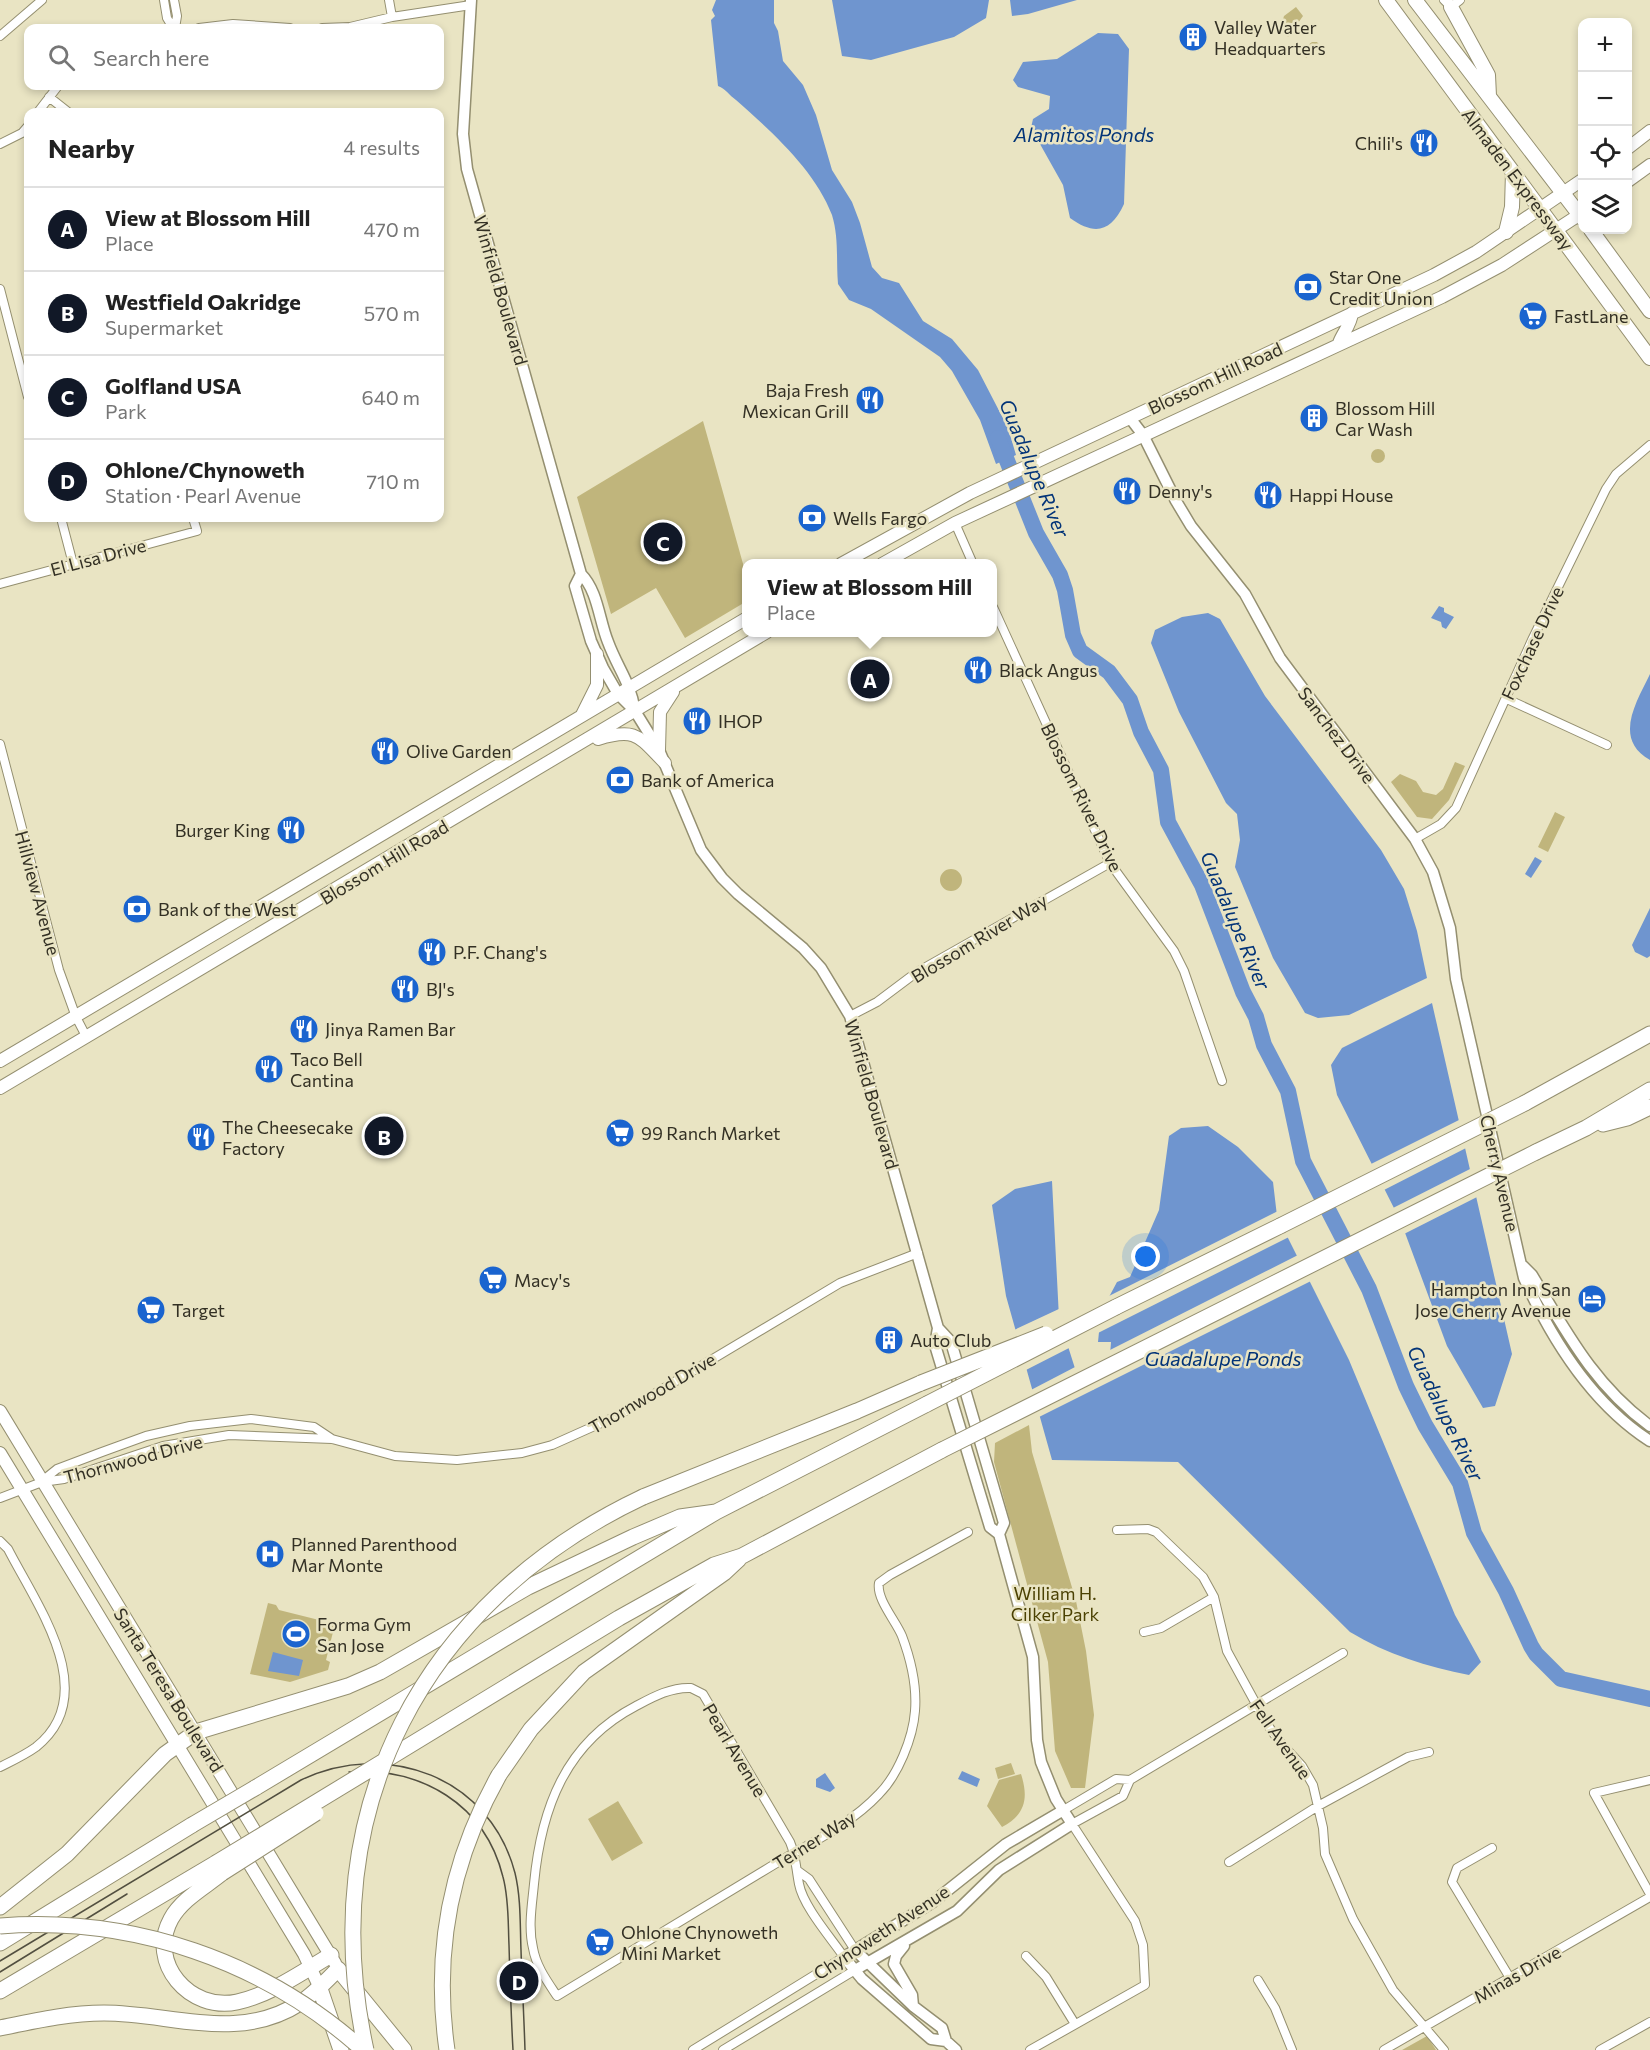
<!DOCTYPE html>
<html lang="en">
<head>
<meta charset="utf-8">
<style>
	body { margin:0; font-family:Commissioner,sans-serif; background:#f6f6f6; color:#222 }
	.controls { position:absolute; right:18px; top:18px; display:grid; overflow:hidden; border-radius:12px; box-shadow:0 3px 9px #0003 }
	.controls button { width:54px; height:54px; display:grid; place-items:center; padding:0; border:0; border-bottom:2px solid #e0e0e0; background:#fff; color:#222; font:30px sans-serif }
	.you { position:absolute; left:1146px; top:1257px; width:21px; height:21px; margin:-15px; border:4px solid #fff; border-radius:50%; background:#1a73e8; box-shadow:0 0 0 9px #1a73e833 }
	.badge { display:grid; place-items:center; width:39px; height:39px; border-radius:50%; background:#111827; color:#fff; font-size:20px; font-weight:700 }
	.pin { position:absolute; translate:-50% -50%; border:3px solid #fff; box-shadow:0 2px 6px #0006 }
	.popup { position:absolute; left:742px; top:559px; width:255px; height:78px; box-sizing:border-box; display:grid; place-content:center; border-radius:12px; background:#fff; filter:drop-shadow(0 2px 4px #0005); font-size:20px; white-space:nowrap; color:#767676 }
	.popup b { font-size:22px; color:#222 }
	.popup::after { content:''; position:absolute; left:50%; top:100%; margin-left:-12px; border:12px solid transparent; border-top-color:#fff }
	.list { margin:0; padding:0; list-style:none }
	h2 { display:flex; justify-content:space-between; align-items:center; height:78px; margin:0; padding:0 24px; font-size:26px }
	h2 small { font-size:20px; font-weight:400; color:#767676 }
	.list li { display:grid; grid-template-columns:39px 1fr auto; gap:18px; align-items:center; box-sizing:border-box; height:84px; padding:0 24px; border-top:2px solid #e0e0e0 }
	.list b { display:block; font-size:22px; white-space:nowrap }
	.list p { margin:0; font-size:20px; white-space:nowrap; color:#767676 }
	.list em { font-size:20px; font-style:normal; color:#767676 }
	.icon { flex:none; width:33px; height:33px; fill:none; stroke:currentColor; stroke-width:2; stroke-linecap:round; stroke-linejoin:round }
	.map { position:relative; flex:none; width:1650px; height:2050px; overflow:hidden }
	.search { position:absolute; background:#fff; box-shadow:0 3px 9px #0003; left:24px; top:24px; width:420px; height:66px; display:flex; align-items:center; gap:15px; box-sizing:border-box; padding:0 21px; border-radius:12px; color:#767676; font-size:22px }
	.panel { position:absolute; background:#fff; box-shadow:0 3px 9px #0003; left:24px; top:108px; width:420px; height:414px; border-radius:12px }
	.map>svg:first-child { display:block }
	.green { fill:#c0b57c }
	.water { fill:#6f95cf }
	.pier { fill:#e9e4c3 }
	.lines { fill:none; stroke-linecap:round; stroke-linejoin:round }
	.river { stroke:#6f95cf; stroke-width:16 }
	.minor-casing { stroke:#948f70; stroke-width:10 }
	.tertiary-casing { stroke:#948f70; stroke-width:13 }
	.secondary-casing { stroke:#948f70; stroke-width:14 }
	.primary-casing { stroke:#948f70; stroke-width:16 }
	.motorway-casing { stroke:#948f70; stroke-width:17 }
	.minor { stroke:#fff; stroke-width:8 }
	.tertiary { stroke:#fff; stroke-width:10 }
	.secondary { stroke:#fff; stroke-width:12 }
	.primary { stroke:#fff; stroke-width:14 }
	.motorway { stroke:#fff; stroke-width:15 }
	.tram { stroke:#524f40; stroke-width:1.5 }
	.motorway-bridge-casing { stroke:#948f70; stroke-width:17; stroke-linecap:butt }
	.motorway-bridge { stroke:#fff; stroke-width:15 }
	.labels { text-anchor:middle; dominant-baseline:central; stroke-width:5; stroke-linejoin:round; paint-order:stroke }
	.poi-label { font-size:18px; fill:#333024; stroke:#e9e4c3; text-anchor:start }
	.street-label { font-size:18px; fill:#333024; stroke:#e9e4c3 }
	.park-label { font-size:18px; fill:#4b4103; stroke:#e9e4c3 }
	.water-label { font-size:20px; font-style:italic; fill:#033478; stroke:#e9e4c3 }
</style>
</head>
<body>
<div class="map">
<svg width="1650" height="2050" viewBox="0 0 1650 2050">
	<rect width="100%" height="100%" fill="#e9e4c3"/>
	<path class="green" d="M1296,7l7,9 -15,21 -7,-11 3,-10z
		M1312,42h5l4,5 -15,11 -3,-9z
		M703,421l44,157v23l-62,37 -29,-50 -45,26 -34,-117z
		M1371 456a7 7 0 1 1 14 0a7 7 0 1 1-14 0Z
		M1455,762l10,4 -16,34 -17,19 -15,-2 -26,-35 9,-8 16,7 7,11 13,3 7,-6z
		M1555,812l10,5 -17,35 -10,-5z
		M940 880a11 11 0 1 1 22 0a11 11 0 1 1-22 0Z
		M1029,1425l3,27 44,149 10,50 8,64 -9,73h-14l-16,-37 -7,-89 -54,-200 1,-19z
		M268,1603l8,2 3,5 56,14 -9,36 4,2 -2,8 -38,12 -40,-8z
		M1011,1763l4,11 -17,5 -3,-11z
		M1021,1774c8,25 4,41 -19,53l-15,-21 12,-26z
		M618,1801l25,42 -31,18 -24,-42z
		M1427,2036l9,14h-34z"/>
	<path class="water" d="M716,0h58v23l4,8 5,30 20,24 13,30 16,55 20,32 8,21 12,44 10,11 17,5 24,38 29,18 26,31 30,58 8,27 -20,9 -16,-44 -28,-49 -12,-14 -69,-48 -22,-9 -11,-16c-2,-24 1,-46 -6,-69 -17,-45 -61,-84 -96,-115 -7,-5 -10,-11 -18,-14l-7,-66 4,-4 -3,-6z
		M832,0h157l-3,18 -32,19 -83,23 -29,-4z
		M1010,0h67l-49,14 -16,2z
		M1098,33l20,1 11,15 -5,155c-13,28 -29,32 -54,14l-7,-33 -32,-57 2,-9 16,-10 1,-13 -32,-9 -5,-7 10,-18 34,-3z
		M1439,606l5,2v4l10,5 -8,12 -4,-2 -1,-5 -10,-4z
		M1208,613l12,6 45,77 116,154 23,39 13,42 10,47 -78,37 -31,3 -13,-5 -32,-55 -38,-91 5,-27 -3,-26 -11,-11 -47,-91 -28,-69 4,-13 27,-13z
		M1650,674v86c-37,-21 -14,-57 0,-86z
		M1535,857l7,4 -11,17 -6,-4z
		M1650,908v48l-3,2 -12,-6 -3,-7z
		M1432,1003l80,351 -17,52 -12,2 -36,-62 -46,-124 -64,-127 -6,-30 11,-17z
		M1208,1126l30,21 35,35 4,34 72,144 106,255 26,47 -12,13c-41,-8 -83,-21 -119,-43l-172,-170 -126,-2 -46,-164 -14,-91 23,-16 37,-8 7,137 20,63 14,9c14,-12 17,-30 18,-48h-13l3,-30 16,-30 13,-5 29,-67 10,-74 12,-8z
		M273,1652l30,8 -4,16 -31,-5z
		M962,1771l18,8 -3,8 -19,-8z
		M825,1773l10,15 -5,4 -14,-5v-8z"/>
	<path class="pier" d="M1461,1119l7,28 -86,44 -13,-26z
		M1472,1168l7,28 -77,39 -11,-26z
		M1280,1210l11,26 -195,98 3,-23 6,-13z
		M1300,1254l13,26 -276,138 -8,-27 48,-25 4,13 12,8 6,-6 9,-30z
		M1061,1308l10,39 -47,24 -12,-40z"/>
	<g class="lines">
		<path class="river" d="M998,438l38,95 24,42 5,15 8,45 7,16 29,21 21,28 11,32 20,38 7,52 34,63 41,107 13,25 8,28 24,46 15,70 66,128 37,97 19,39 35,58 14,50 32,58 25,55 5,8 25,25 89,20"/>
		<g class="minor-casing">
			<path id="minor" d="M164,0l3,18 6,10
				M174,0l3,16 -2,12
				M389,0l3,17
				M1444,0l7,7 9,-7
				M199,28l34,-4 57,4
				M322,28l28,-1 42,-10 79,-12
				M0,36l42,-36
				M49,97l19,15
				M38,112l20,-26
				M0,144l22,-11 6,-7
				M0,289l28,108
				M61,518l12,46
				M955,523l18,41
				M0,584l197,-53 -4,-13
				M993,607l117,256 64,88 10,20 38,110
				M1507,699l100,46
				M0,744l59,226 17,47 11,21
				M1415,839l26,-15 15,-16 76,-168 74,-151 10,-15 34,-29
				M850,1016l27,-14 40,-30 193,-109
				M42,1481l15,-12 45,-17 44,-16 44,-10 61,-7 63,8 18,12
				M0,1498l42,-16 22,-3 99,-33 66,-11 103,4 63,17 62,4 65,-7 30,-8 67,-30 221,-132 78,-30
				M1117,1530l31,-1 8,3 47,45 11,20 13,54 40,73 12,17 23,25 11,19 10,43 2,26 28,65 40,71 51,60
				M0,1541l8,8c28,55 95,145 28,198 -11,8 -24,14 -36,20
				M1144,1632l17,-4 53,-31
				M1650,1780l-56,13 56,101
				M1062,1811l54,-32 14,1 213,-127
				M1492,1848l-35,20 -5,14 58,96
				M1229,1862l89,-56 90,-49 21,-5
				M798,1871l11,8 46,71
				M1026,1956l20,21 29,47
				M1258,1980l17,28 17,42
				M693,2050l151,-93c-13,-19 -41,-51 -45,-73 -3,-15 -3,-28 -9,-42l-87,-148 -12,-6c-20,-1 -38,9 -55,18 -71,37 -95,103 -102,178 -2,21 -6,43 -1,64 3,18 14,33 24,48 71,-43 142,-86 213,-129 38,-23 79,-41 109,-73 19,-19 34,-56 36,-83 2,-25 -4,-51 -13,-75 -6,-15 -26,-37 -23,-53l11,-8 78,-43
				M723,2050l132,-80
				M1030,2050l115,-65 -2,-40 -8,-24 -63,-97 51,-28 7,-16
				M1384,2050l266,-153
				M1600,2050l50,-28"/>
		</g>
		<g class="tertiary-casing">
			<path id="tertiary" d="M471,0l-8,134 4,35 114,405c17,17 18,46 27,68 10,27 22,39 27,69
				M1130,418l13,17 33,66 15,25 54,68 35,64 135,181 18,33 17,56 6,51 68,299c28,62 67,125 126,163
				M581,574l-6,12 16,55 12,27 15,26 17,17 24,39 42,100 21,28 16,16 65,54 18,20 29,48 88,312 -3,17 55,182 9,7
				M1523,1266l9,9c35,58 62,110 118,151
				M904,1946l-8,10 -2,8 18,31 1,11
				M855,1950l58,56 29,22 4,13 10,9
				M855,1970l102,-59 42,-41 73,-46 -16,-25 -15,-37 -4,-22 -4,-83 -34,-123 5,-11 -53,-181 -13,-14
				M946,2041l-15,-2 -69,-60 -18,-22 89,-55 73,-58 56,-33"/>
		</g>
		<g class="secondary-casing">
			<path id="secondary" d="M1628,148l22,-17
				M1628,181l22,-16
				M1339,343c4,-11 12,-18 13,-30
				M841,564l129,-71 464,-218 42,-23 106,-72
				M882,564l73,-41 487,-226 60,-32 80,-52
				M582,715l15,-30v-31
				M598,739c39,-12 41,-2 67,24
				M659,750l1,-38 13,-20
				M0,1061l747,-443
				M0,1088l767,-456
				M0,1411l335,552
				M0,1453l304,501 15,32"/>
		</g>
		<g class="primary-casing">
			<path id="primary" d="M1386,0l264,358
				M1415,0l167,218
				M1451,7l37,68 1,21
				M1591,230l59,81
				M1506,232l6,-25 1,-35"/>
		</g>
		<g class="motorway-casing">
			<path id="motorway" d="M1525,1103l125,-69
				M1603,1124l24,-6 23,-11
				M1536,1152l50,-24 64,-38
				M1116,1307l164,-81
				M643,1497l214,-86 64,-28
				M384,1761l235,-143 95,-53 28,-9 200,-106
				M499,1775l32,-46 53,-57 140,-99 15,-14
				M255,1788l461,-276 211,-108
				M222,1873c-17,14 -40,26 -51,46 -24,44 19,93 66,83 33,-7 65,-30 94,-47
				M0,1907l67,-53 98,-100 31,-22 152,-46 32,-14 148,-85 105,-50 47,-20 36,-5
				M0,1943l192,-118
				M319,1986l22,64
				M0,1991l216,-128
				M0,2028c34,-7 69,-15 104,-15 67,0 134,30 196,-10 14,-9 26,-22 38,-34l66,81"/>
		</g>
		<use href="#minor" class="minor"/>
		<use href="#tertiary" class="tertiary"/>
		<use href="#secondary" class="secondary"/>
		<use href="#primary" class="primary"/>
		<use href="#motorway" class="motorway"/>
		<path class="tram" d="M349,1772c72,-5 136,32 154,105 6,22 5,46 6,68 1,35 2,70 4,105
			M0,1961l301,-181c86,-41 189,-3 214,93 6,25 5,51 6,77 1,33 3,67 4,100
			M0,1972l127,-78"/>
		<g class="motorway-bridge-casing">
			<path id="motorway-bridge" d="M1280,1226l245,-123
				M921,1383l125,-49
				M927,1404l189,-97
				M942,1450l594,-298
				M192,1825l63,-37
				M216,1863l168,-102
				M222,1873l94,-60
				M0,1926c133,-10 264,35 363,124
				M366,2050c-53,-240 57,-449 277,-553
				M447,2050c-14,-97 4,-190 52,-275"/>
		</g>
		<use href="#motorway-bridge" class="motorway-bridge"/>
	</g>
	<defs>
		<g id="building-disc" transform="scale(1.5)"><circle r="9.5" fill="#1a64cf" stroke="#e9e4c3"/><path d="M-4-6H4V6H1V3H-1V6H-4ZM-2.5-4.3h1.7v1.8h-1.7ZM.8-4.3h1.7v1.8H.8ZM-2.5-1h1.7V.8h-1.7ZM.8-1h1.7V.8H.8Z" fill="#fff"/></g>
		<g id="restaurant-disc" transform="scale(1.5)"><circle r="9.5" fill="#1a64cf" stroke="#e9e4c3"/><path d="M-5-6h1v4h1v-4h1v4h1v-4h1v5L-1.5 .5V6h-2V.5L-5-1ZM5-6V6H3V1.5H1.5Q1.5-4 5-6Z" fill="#fff"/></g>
		<g id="bank-disc" transform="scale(1.5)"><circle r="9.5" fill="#1a64cf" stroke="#e9e4c3"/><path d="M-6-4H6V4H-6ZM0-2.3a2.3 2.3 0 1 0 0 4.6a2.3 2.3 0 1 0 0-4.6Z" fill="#fff"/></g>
		<g id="supermarket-disc" transform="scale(1.5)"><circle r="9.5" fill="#1a64cf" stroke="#e9e4c3"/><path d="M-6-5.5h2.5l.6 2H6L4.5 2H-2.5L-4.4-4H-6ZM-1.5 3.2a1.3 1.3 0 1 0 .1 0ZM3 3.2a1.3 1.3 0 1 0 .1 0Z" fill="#fff"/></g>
		<g id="hotel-disc" transform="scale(1.5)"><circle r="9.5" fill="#1a64cf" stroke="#e9e4c3"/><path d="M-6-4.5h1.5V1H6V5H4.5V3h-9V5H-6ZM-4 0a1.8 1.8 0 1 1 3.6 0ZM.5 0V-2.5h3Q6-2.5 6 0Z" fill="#fff"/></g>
		<g id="hospital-disc" transform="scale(1.5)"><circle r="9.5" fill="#1a64cf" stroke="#e9e4c3"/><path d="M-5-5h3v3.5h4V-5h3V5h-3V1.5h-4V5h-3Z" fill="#fff"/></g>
		<g id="stadium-disc" transform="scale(1.5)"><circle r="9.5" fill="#1a64cf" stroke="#e9e4c3"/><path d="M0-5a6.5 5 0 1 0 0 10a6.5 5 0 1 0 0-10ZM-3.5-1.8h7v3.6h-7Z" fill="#fff"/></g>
	</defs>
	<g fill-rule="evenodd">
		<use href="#building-disc" x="1193" y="37"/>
		<use href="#restaurant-disc" x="1424" y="143"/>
		<use href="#bank-disc" x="1308" y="287"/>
		<use href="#supermarket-disc" x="1533" y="316"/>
		<use href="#restaurant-disc" x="870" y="400"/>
		<use href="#building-disc" x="1314" y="418"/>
		<use href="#restaurant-disc" x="1127" y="491"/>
		<use href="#restaurant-disc" x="1268" y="495"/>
		<use href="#bank-disc" x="812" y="518"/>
		<use href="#restaurant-disc" x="978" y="670"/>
		<use href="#restaurant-disc" x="697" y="721"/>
		<use href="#restaurant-disc" x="385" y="751"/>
		<use href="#bank-disc" x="620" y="780"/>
		<use href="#restaurant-disc" x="291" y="830"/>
		<use href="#bank-disc" x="137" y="909"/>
		<use href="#restaurant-disc" x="432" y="952"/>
		<use href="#restaurant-disc" x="405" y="989"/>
		<use href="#restaurant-disc" x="304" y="1029"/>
		<use href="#restaurant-disc" x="269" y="1069"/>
		<use href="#supermarket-disc" x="620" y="1133"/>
		<use href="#restaurant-disc" x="201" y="1137"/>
		<use href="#supermarket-disc" x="493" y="1280"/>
		<use href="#hotel-disc" x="1592" y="1299"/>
		<use href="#supermarket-disc" x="151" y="1310"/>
		<use href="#building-disc" x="889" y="1340"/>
		<use href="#hospital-disc" x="270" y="1554"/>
		<use href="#stadium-disc" x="296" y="1634"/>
		<use href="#supermarket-disc" x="600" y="1942"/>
	</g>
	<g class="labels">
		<g class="poi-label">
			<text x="1214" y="27">Valley Water<tspan x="1214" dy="21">Headquarters</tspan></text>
			<text x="1403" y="143" text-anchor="end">Chili's</text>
			<text x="1329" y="277">Star One<tspan x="1329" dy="21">Credit Union</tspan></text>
			<text x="1554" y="316">FastLane</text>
			<text x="849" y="390" text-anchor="end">Baja Fresh<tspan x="849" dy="21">Mexican Grill</tspan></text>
			<text x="1335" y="408">Blossom Hill<tspan x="1335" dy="21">Car Wash</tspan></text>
			<text x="1148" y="491">Denny's</text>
			<text x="1289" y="495">Happi House</text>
			<text x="833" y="518">Wells Fargo</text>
			<text x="999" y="670">Black Angus</text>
			<text x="718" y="721">IHOP</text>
			<text x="406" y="751">Olive Garden</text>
			<text x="641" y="780">Bank of America</text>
			<text x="270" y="830" text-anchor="end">Burger King</text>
			<text x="158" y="909">Bank of the West</text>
			<text x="453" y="952">P.F. Chang's</text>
			<text x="426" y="989">BJ's</text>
			<text x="325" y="1029">Jinya Ramen Bar</text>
			<text x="290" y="1059">Taco Bell<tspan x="290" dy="21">Cantina</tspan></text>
			<text x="222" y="1127">The Cheesecake<tspan x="222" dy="21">Factory</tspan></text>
			<text x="641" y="1133">99 Ranch Market</text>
			<text x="514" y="1280">Macy's</text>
			<text x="1571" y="1289" text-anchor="end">Hampton Inn San<tspan x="1571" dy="21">Jose Cherry Avenue</tspan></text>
			<text x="172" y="1310">Target</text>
			<text x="910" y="1340">Auto Club</text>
			<text x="291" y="1544">Planned Parenthood<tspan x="291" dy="21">Mar Monte</tspan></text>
			<text x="317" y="1624">Forma Gym<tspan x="317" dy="21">San Jose</tspan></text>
			<text x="621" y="1932">Ohlone Chynoweth<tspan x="621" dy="21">Mini Market</tspan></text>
		</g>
		<g class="street-label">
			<text transform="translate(1518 179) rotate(53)">Almaden Expressway</text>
			<text transform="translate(501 290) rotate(74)">Winfield Boulevard</text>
			<text transform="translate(1215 378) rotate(-25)">Blossom Hill Road</text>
			<text transform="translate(98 557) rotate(-15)">El Lisa Drive</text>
			<text transform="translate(1532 643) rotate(-65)">Foxchase Drive</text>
			<text transform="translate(1337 735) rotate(53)">Sanchez Drive</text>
			<text transform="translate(1082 797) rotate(64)">Blossom River Drive</text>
			<text transform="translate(384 862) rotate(-31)">Blossom Hill Road</text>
			<text transform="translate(38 893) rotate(75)">Hillview Avenue</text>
			<text transform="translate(979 938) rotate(-31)">Blossom River Way</text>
			<text transform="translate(872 1094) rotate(74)">Winfield Boulevard</text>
			<text transform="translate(1500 1173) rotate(77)">Cherry Avenue</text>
			<text transform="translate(652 1393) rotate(-30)">Thornwood Drive</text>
			<text transform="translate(133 1459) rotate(-15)">Thornwood Drive</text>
			<text transform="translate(169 1690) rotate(58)">Santa Teresa Boulevard</text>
			<text transform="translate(1281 1739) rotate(55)">Fell Avenue</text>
			<text transform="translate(735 1750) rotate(59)">Pearl Avenue</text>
			<text transform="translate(814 1840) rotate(-32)">Terner Way</text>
			<text transform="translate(881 1932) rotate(-33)">Chynoweth Avenue</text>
			<text transform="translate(1517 1974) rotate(-30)">Minas Drive</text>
		</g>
		<g class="park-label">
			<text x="1055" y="1593">William H.<tspan x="1055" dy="21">Cilker Park</tspan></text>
		</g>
		<g class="water-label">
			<text x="1084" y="134">Alamitos Ponds</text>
			<text transform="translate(1035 468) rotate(67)">Guadalupe River</text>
			<text transform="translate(1236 920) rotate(67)">Guadalupe River</text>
			<text x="1223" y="1358">Guadalupe Ponds</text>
			<text transform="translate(1446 1413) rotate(64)">Guadalupe River</text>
		</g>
	</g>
</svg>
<div class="controls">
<button>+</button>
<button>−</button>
<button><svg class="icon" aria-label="locate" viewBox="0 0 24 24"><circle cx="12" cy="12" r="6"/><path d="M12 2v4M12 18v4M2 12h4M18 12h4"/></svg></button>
<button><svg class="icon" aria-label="layers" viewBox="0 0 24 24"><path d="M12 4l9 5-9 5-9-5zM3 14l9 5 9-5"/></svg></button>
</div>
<div class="you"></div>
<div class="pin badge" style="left:870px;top:679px">A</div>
<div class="popup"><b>View at Blossom Hill</b>Place</div>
<div class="pin badge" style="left:384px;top:1136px">B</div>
<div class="pin badge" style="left:663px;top:542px">C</div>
<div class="pin badge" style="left:519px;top:1981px">D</div>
<div class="search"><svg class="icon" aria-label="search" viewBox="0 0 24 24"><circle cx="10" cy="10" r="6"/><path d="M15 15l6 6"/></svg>Search here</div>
<section class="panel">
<h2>Nearby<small>4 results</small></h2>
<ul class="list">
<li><span class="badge">A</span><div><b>View at Blossom Hill</b><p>Place</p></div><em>470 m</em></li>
<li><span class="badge">B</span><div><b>Westfield Oakridge</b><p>Supermarket</p></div><em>570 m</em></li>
<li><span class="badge">C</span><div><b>Golfland USA</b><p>Park</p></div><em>640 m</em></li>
<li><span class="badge">D</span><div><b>Ohlone/Chynoweth</b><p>Station · Pearl Avenue</p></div><em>710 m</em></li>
</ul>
</section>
</div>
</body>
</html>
